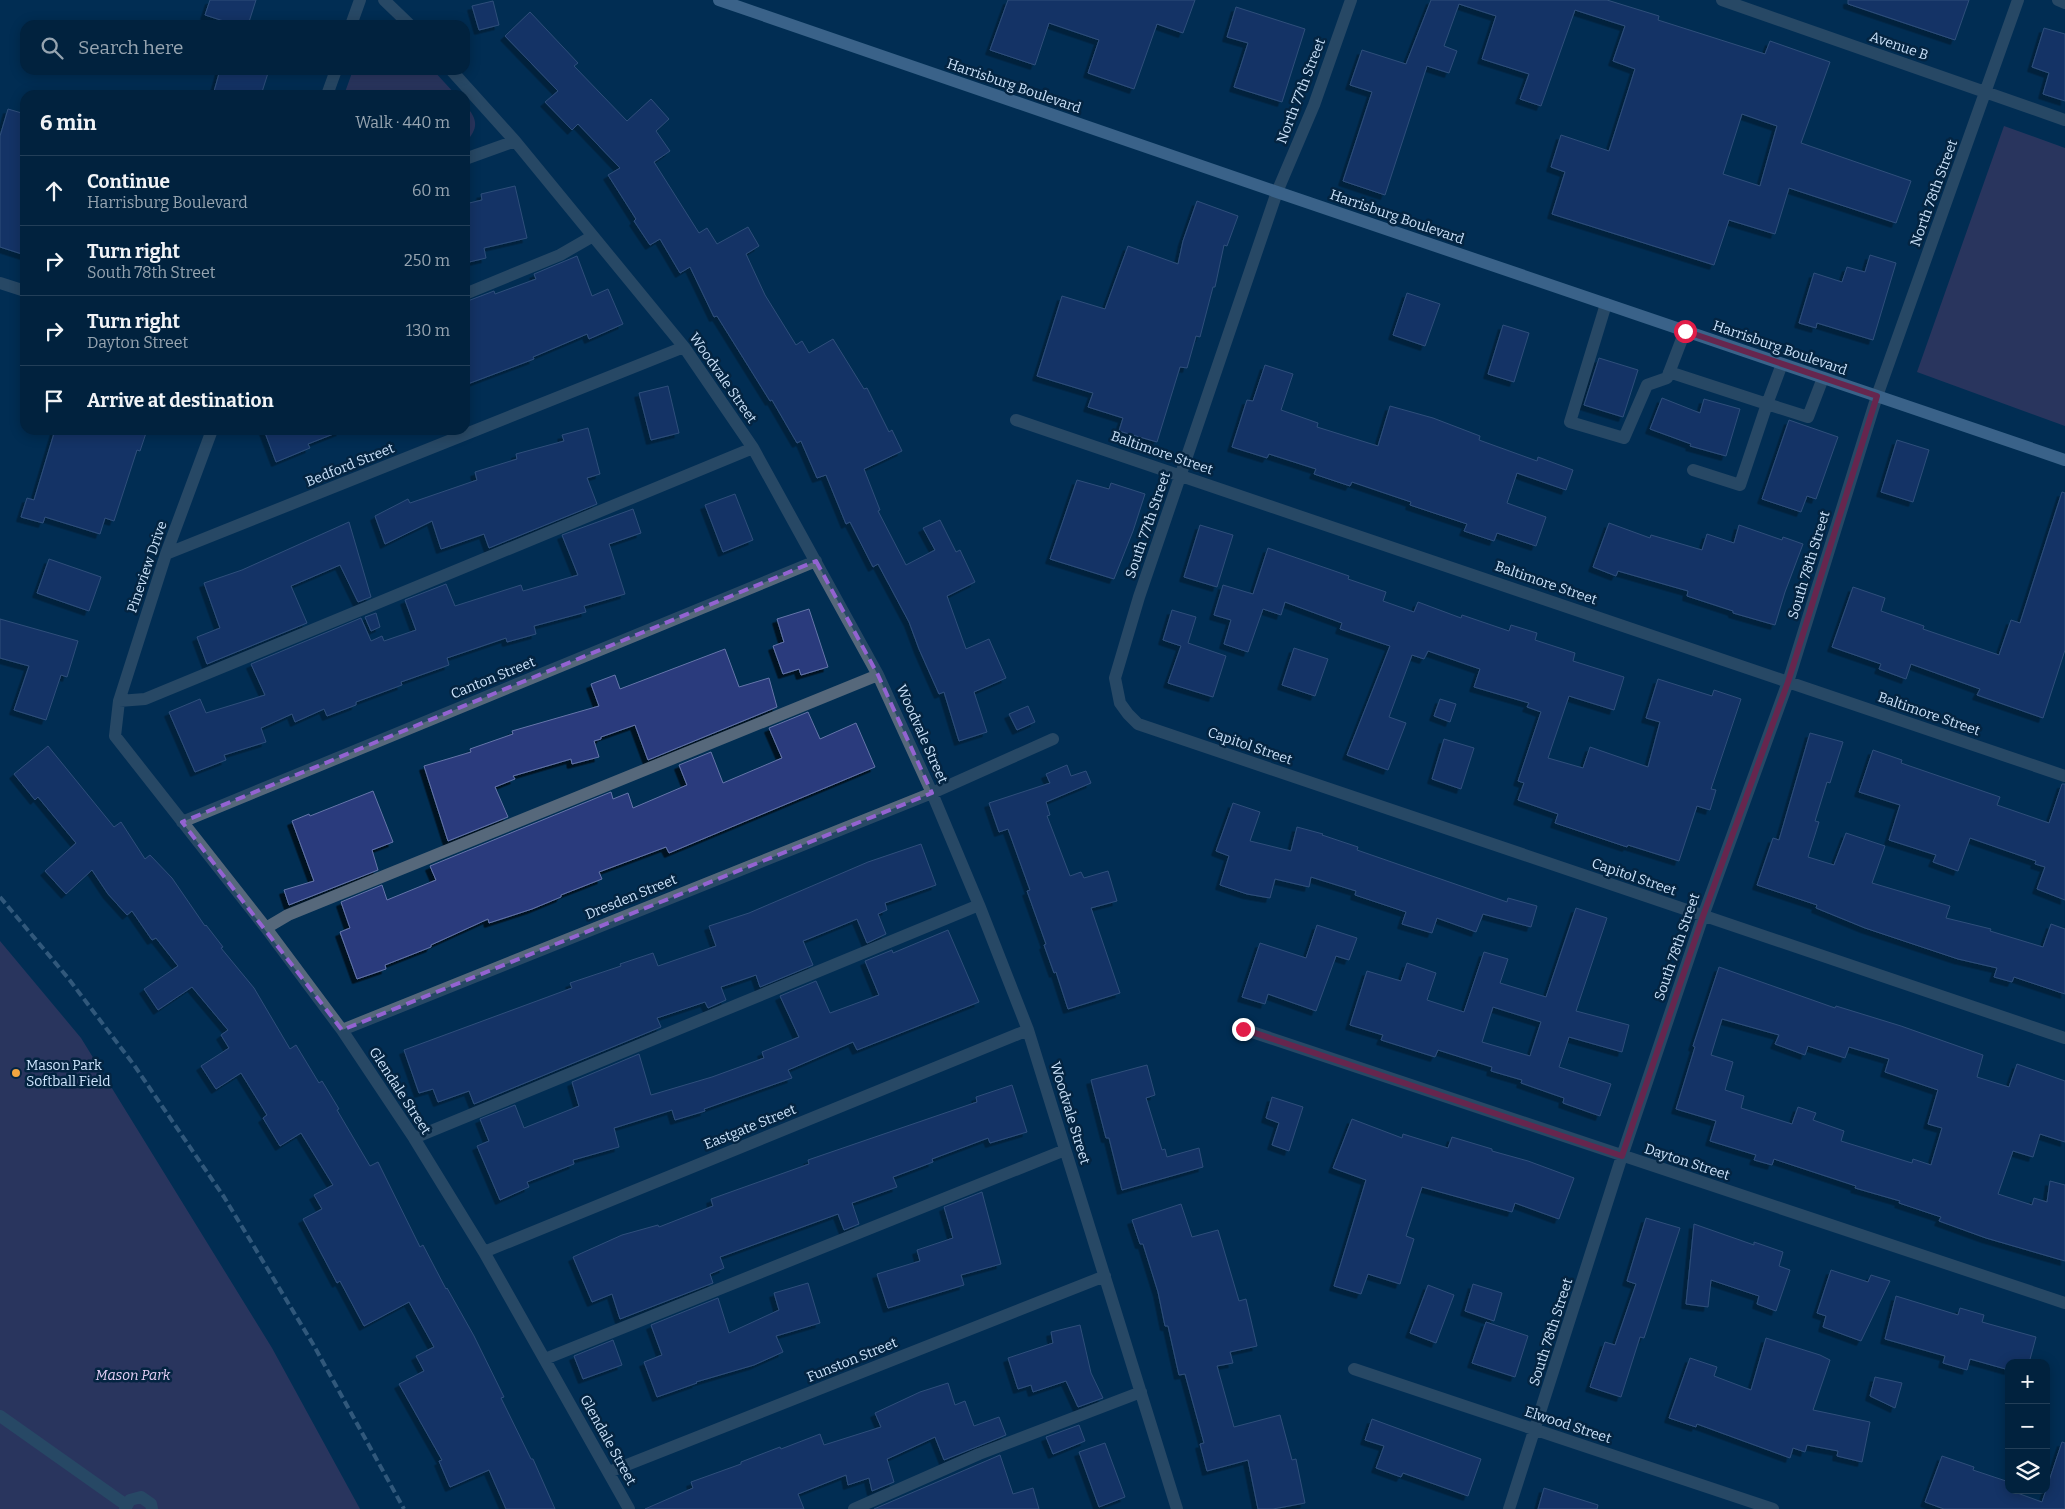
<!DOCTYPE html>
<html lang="en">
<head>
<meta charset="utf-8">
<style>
	body { margin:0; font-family:Bitter,serif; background:#0f2f49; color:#f1f3f6 }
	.controls { position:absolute; right:15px; bottom:15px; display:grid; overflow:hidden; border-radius:10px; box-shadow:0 2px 12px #0003 }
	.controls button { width:45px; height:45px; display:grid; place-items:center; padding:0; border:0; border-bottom:1px solid #233f58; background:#01223e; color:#f1f3f6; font:25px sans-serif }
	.stop { position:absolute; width:15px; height:15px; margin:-11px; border:4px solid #e11d48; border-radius:50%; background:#fff }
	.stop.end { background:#e11d48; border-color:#fff; box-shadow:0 1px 5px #0008 }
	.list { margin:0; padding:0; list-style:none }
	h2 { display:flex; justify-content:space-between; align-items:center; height:65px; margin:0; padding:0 20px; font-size:21px }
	h2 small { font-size:16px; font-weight:400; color:#96a4b0 }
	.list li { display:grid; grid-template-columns:32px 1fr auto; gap:15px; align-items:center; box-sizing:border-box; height:70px; padding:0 20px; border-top:1px solid #233f58 }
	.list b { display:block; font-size:19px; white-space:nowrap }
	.list p { margin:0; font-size:16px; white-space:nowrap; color:#96a4b0 }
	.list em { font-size:16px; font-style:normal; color:#96a4b0 }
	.icon { flex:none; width:28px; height:28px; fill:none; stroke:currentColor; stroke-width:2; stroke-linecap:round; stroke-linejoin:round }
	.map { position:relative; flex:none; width:2065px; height:1509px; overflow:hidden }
	.search { position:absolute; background:#01223e; box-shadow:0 2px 12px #0003; left:20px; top:20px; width:450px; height:55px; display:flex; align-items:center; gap:12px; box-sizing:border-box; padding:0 18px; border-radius:15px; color:#96a4b0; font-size:19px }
	.panel { position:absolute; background:#01223e; box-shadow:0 2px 12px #0003; left:20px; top:90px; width:450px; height:345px; border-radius:15px }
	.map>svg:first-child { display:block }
	.green { fill:#593f6c }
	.building { fill:#2a3a7d; stroke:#6576a9; fill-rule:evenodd; filter:url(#shadow) }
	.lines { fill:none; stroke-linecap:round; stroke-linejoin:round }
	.minor { stroke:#56687b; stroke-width:12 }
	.major { stroke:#7ea3c9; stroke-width:12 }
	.rail { stroke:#6b8dab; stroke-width:4; stroke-dasharray:8 4; stroke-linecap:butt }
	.route { stroke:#e11d48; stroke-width:6 }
	.marked { fill:none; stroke:#9363d1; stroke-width:4; stroke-dasharray:10 6; stroke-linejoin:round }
	.poi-dot { fill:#f1a540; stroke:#042441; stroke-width:2 }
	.labels { text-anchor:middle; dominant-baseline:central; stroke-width:5; stroke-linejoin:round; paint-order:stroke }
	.street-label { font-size:14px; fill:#cce3fb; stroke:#042441 }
	.poi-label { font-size:14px; fill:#cce3fb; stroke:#042441; text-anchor:start }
	.park-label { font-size:14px; font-style:italic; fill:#e5cff6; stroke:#042441 }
</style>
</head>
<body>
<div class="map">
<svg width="2065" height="1509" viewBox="0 0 2065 1509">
	<defs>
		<filter id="shadow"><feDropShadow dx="-4.5" dy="4.5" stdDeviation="0" flood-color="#0009"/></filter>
	</defs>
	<rect width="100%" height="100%" fill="#012e53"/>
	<path class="green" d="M353,70h80l23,25h-112z
		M465,105c13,14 14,23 0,38z
		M2004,126l61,22v278l-148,-54z
		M0,941l81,97 191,310 88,161h-360z"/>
	<path class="building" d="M210,0h46l-8,25h-12l-31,-10z
		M1008,0h187l-12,33 -26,-9 -23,65 -46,-16 11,-33 -50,-17 -14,42 -45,-15z
		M1431,0h176l52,16 -1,4 107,34 5,-13 60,21 -29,81 110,38 -15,42 -107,-35 -14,46 -46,-14 -15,45 -162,-51 13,-42 -14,-5 10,-32 48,16 26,-82 -22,-8 12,-35 -50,-16 -34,96 -21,-7 9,-25 -47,-15 14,-43 -37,-12 -15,42 13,5 -8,22 -22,-7 -42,129 -42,-14 29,-89 -22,-7 12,-35 44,14zM1742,114l35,12 -17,60 -37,-12z
		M1848,0h121l-14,40 -107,-36z
		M493,1l6,24 -20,5 -7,-24z
		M1236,7l69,22 -23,73 -48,-15 14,-44 -21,-6z
		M530,12l48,51 -4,3 53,55 24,-22 18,20 -13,12 14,20 -16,11 45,71 8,-5 10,16 31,-17 11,19 -13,8 19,41 31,50 6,-4 7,12 24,-14 31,50 3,-1 22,44 3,-2 10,21 -38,18 16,41 -2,1 28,54 29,-15 -12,-22 17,-8 16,32 4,-2 15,32 -28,14 19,53 23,-10 17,39 -32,14 13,40 -28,9 -15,-49 -5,2 -20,-45 -10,-27 -31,-58 -5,3 -23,-45 -4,2 -20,-49 -9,3 -16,-37 -4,2 -25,-43 -2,1 -53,-85 -3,1 -24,-50 -10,6 -20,-34 -10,6 -16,-24 2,-2 -28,-44 12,-7 -42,-44 -6,6 -27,-28 13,-11 -53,-55z
		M2044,28l21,6v67l-22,-7 6,-21 -17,-6z
		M220,70h49l-8,25h-48z
		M8,109l17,5v141l-25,-8v-111z
		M515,186l12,52 -43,10 2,10 -21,5v-59l17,-4 -1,-6z
		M1197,201l41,15 -11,30 -3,-1 -9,42h-2l-13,50 -4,-1 -9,32 -7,-1 -23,75 -38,-11 4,-13 -35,-11 5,-14 -56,-17 25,-80 43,13 23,-63 50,18 5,-23z
		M1870,255l26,8 -23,77 -56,-17 -1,5 -17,-5 15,-50 28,9 5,-15 18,5z
		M577,256l15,40 16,-7 15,35 -34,15 -2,-5 -54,23 1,2 -69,26v-83l29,-11 1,3 41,-15 -2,-5z
		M1407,293l33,11 -15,42 -32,-11z
		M1503,325l26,8 -15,49 -26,-8z
		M1599,358l39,12 -15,47 -39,-12z
		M1265,365l28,9 -12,36 37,13 -1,4 61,19 12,-40 43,12 47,18 -1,4 58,21 1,-4 35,13 -7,20 -49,-17 -10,30 39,14 -10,29 -39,-13 -3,8 -30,-10 3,-7 -57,-19 1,-3 -59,-20 -2,4 -36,-12 2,-5 -47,-15 -2,4 -35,-11 15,-47 6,1z
		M668,386l11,47 -28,7 -12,-47z
		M1662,398l38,15 4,-14 36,10 -14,47 -36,-10 1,-2 -41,-15z
		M1789,420l49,17 -22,62 -9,-3 -6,16 -39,-13z
		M588,428l12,46 -13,4 10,26 -108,44 -5,-14 -43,15 -9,-28 -47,23 -10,-28 33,-17 2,4 67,-23 -2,-8 42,-13 -1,-5 48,-13 -2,-6z
		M55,430h92l-7,21 -3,-1 -23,71 -9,-3 -5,16 -55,-17 -2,6 -22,-6 6,-19 7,2z
		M264,430h76l1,1 -33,13 2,4 -34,14z
		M1897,440l32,10 -16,52 -32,-10z
		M1077,480l32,9 2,-6 34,11 -12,37 -19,48 -64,-20z
		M2062,492l3,1v157l-22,68 -66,-23 3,-6 -69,-25 -5,15 -27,-10 2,-5 -49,-17 21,-60 32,11 -4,13 43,15 -1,3 76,26 12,-35 9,3z
		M735,494l18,46 -30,12 -18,-47z
		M633,509l8,24 -32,11 16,50 -41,12 2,6 -52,14 2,8 -29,8 -1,-4 -59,20 2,7 -48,17 1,3 -46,17v3l-29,11 -3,-7 -29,13 -3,-8 -31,14 5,14 -42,13 2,5 -31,12 -26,-60 31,-13 6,14 59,-18 -14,-31 110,-46 10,23 11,-5 2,5 32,-11 -11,-30 41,-16 9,22 66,-21 2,6 55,-16 -16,-40z
		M349,522l22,75 -13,5 -18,-37 -49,21 16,37 -100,41 -10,-27 23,-9 -16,-45 38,-13z
		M1609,523l41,15 1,-3 51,15 5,-16 27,9 5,-18 43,15 1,-3 20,7 -18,48 -10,33 -42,-12v-2l-46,-15 1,-5 -70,-20 -2,5 -23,-9z
		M1200,525l33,10 -16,52 -33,-10z
		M1268,548l81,28 -1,3 38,13 -3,9 31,11 4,-10 43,16 1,-3 47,16 2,-6 26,8 -2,7 40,13 -2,8 51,16 -10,33 -45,-14 -21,62 35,10 7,-21 58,20 12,-45 -14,-4 12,-39 54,17 2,-6 27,9 -30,90 5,1 -6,20 -13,-4 -18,55 -51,-16 -1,2 -72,-24 3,-9 -40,-14 6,-17 -6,-2 23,-69 -14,-5 2,-4 -55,-16 6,-18 -52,-18 -4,8 -12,-4 -23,62 17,6 -18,47 -41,-15 43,-109 -50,-17 2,-6 -57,-21 -4,13 -18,-6 -15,43 -24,-8 7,-24 -17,-5 9,-30 30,9z
		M49,559l52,18 -12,34 -52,-18z
		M809,609l19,58 -27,8 -2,-6 -16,5 -10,-28 11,-4 -7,-23z
		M1172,610l24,7 -8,26 38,13 -13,41 -45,-14 13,-37 -18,-6z
		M376,613l4,14 -9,4 -6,-14z
		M0,619l78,22 -11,36 -6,-2 -15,45 -32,-10 15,-44 -29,-8z
		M1294,648l34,11 -13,37 -33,-11z
		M725,649l14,38 30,-9 8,29 -129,53 -13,-35 -34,12v2l-7,2 5,16 -27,7 -1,-5 -58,17 2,3 -20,8 13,30 -60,24 -24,-75 47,-14 -1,-3 43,-15 -1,-3 87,-25 -8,-22 24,-9 5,14z
		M1440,699l16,5 -6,18 -16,-6z
		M1028,706l7,16 -18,8 -8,-16z
		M808,712l12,27 36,-16 19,44 -206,86 -3,-6 -67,25 3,7 -41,16v2l-29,12 -43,14 -1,-4 -57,26v2l-46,18 1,4 -29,10 -17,-47 10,-4 -9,-26 41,-17 5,15 49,-20 -6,-14 181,-74 2,7 15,-6 5,15 54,-23 -8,-20 32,-13 12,31 59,-25 -13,-30z
		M1810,733l33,9 -13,41 -3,-1 -12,39 4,1 -11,35 26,8 12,-32 39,13 -13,37 78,23 -4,12 45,11 -1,2 53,16 8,-23 14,5v65l-51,-17 -2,5 -18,-5 3,-9 -39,-9 -93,-31 -49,-20 1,-3 -60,-20 16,-47 6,2z
		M1444,739l30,9 -13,41 -29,-10z
		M48,746l66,81 7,-5 24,37 5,-4 22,23 33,48 1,-1 17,22 -2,1 33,40 36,61 6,-4 23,38 3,-2 17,28 -2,1 33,56 8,-4 42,85 3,-2 23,44 1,-1 27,48 30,61 -3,1 30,61h2l22,50h-49l-17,-39 -39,17 -11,-26 3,-1 -43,-76 25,-13 -8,-15 18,-9 -25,-45 -45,24 -24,-45 -3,2 -34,-64 19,-10 -8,-14 19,-10 -32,-52 -21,13 -17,-28 4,-3 -26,-42 -25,16 -15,-23 28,-18 -8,-13 7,-5 -36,-43 -34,23 -14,-21 34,-23 -22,-28 -4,2 -20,-29 -5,4 -19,-21 -16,-24 -26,24 -21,-23 31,-28 -38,-46 -3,3 -21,-26z
		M1873,750l29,10 -1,3 99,34 -3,8 52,18 13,-39h3v116l-28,-11 8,-22 -10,-3 1,-3 -66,-23 -12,33 -25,-9 3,-7 -47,-15 11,-35 -41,-13z
		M1067,765l4,11 15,-5 5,12 -45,19 4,13 -3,1 23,60 11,-4 3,6 24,-7 9,30 -26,7 29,85 -52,16 -12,-37 -2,1 -10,-28 2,-1 -19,-53 3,-1 -22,-61 -9,3 -10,-29 61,-20 -4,-9z
		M373,791l20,51 -21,8 6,20 -89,35 -5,-15 30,-9 -22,-60 17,-7 1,2z
		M1233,803l27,9 -10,29 41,10 6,-24 26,7 -1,1 36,12 -1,3 150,52 1,-4 29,8 -6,21 -48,-13 -7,18 -39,-14 -5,15 -30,-9 4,-12 -51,-17 1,-4 -45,-14 -2,10 -34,-8 -5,19 -23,-4 -27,-9 9,-29 -13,-5z
		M921,844l15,41 -51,18 2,7 -9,4 8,20 -19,9 -10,-24 -54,22 10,24 -53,22 -4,-12 -35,12 5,13 -18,8 -3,-6 -48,16 4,9 -187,77 -5,-13 -31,11 -5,-13 -14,4 -15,-43 168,-62 -2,-5 51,-17 -1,-2 33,-11 5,13 58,-20 -7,-20 40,-13 119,-51z
		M1576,908l31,10 -31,93 53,14 -7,27 -53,-15 -10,30 52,17 -11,32 -37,-13 1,-5 -43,-15 1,-3 -31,-9 1,-4 -54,-17 -3,7 -54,-17 2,-5 -33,-10 17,-54 34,10 6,-18 29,10 -9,27 37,12 20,-60 24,7 -8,24 46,14zM1493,1007l48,15 -11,34 -48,-14z
		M1317,925l40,13 -8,22 -13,-4 -20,55 -48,-17 -3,10 -23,-7 18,-54 46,15z
		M948,930l31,72 -122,48 -4,-8 -65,28 4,8 -88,31 1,2 -30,9 -3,-10 -58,18 5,19 -46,13 1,4 -47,18 2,5 -29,13 -23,-54 12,-5 -9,-22 35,-14 9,23 55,-22 -7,-24 67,-28 12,41 61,-18 52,-19 -2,-6 37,-15 -19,-41 36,-15 14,32 49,-18 -14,-34 27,-11 1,3z
		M1719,967l116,41 1,-2 65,20 82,29 -6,22 32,10 8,-23 48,17v61l-25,-8 -7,23 -20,-6 -15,43 34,11 2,-7 13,4 3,-21 15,4v76l-79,-23 -47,-17 2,-4 -42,-14 1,-2 -45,-13 1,-2 -70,-23 -12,-4 -2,6 -18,-5 2,-5 -46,-14 6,-20 -40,-12 19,-62 -2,-1zM1722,1019l57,16 -4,9 30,11 3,-9 37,12 4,-11 40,12 -4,13 53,18 -10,34 14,4 -11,37 -18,-6 -1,4 -71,-22 3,-10 -31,-11 3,-7 -18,-6 -6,17 -51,-16 3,-12 -19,-6 8,-28 -22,-7z
		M1147,1065l8,30 -9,3 16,52 3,-1 2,8 32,-9 4,19 -81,23 -13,-52h-3l-15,-58z
		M1012,1085l15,47 -37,11 -2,-5 -56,21 1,3 -40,15 4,10 -45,16 7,21 -15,6 -6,-16 -118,43 4,11 -14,6 3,9 -93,36 -8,-25 -20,8 -19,-45 49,-22 36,-10 1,2 54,-21 -2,-7 98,-35 -1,-4 169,-58 -1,-5z
		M1272,1097l31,10 -14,44 -17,-6 7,-22 -13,-5z
		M1352,1119l50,19 1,-4 45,14 4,-11 40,12v2l36,10 46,17 -15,41 -44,-16 -3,9 -90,-25 -16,49 8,3 -14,45 -32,-10 -7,20 -27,-8 32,-106 -33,-12z
		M982,1192l19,72 -40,11 3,10 -76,23 -11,-34 43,-13 -3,-11 36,-12 -9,-31z
		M1181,1204l11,33 26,-7 21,71 7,-2 11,47 -27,6 3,11 -16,3 17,61 46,-12 12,45 4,-1 9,44 -32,6h-15l-10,-49 -41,11 -7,-27 4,-1 -19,-69 -6,1 -11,-49h-3l-7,-34 -15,-48h-3l-8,-24z
		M1646,1218l34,10 -36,110 -4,-1 -19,60 -31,-10 15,-45 10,3 21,-61 -9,-3z
		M1694,1224l60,21v-3l29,10 -4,14 11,4 -14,41 -19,-7 2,-8 -48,-16 -3,27 -22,-3z
		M1831,1270l37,12 3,-7 19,6 -29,60 -38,-14 3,-11 -9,-3z
		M808,1283l12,40 -44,13 7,16 -29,13 -58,17 1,1 -40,14 -13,-35 18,-7 -11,-30 67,-27 11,35 50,-23 -5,-17z
		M1473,1284l29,9 -8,28 -29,-10z
		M1428,1285l26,10 -18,48 -26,-10z
		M1896,1296l62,19 2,-7 24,7 -2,7 54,15 -7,26h-20v7l-39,-11 -3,11 -24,-7 2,-7 -60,-17z
		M1486,1322l42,14 -13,41 -43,-14z
		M1080,1325l11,48 12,25 -25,9 -12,-26 -33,11 -2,-7 -13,4 -10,-31 45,-15 -2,-11z
		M1766,1338l54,17 10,5 -17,50 57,12 -8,40 -25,-6 1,-5 -31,-6 -2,7 -12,-4 -3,10 -93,-34 -1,3 -27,-9 21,-60 27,9 -3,9 37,14z
		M613,1340l9,25 -39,14 -9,-23z
		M1875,1377l27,6 -7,25 -25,-12z
		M948,1383l7,22 10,-4 9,25 25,-9 7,18 -62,25 -9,-23 -48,22 7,23 -22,9 -3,-13 -21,7 -2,-10 -48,19 6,15h-159l48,-21 -2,-6 50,-18v-2l39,-15 1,2 39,-15 4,11 57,-18 -6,-14 45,-21z
		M1372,1419l109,40 -13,37 -65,-23 -2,4 -25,-9 8,-22 -19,-6z
		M1079,1425l6,16 -32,13 -7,-17z
		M2062,1442l3,1v66h-121l-19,-7 17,-46 32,11 -1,3 36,12v8l33,12z
		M1105,1443l20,54 -26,10 -20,-55z
		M1000,1455l13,39 20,-6 6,21h-165z
		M1544,1488l54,17 -1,4h-59z"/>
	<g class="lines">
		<path class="minor" d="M384,0l26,25
			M1351,0l-37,105 -37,87 -138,405 -24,81 5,25 8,11 10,10 927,314
			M1722,0l343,120
			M2058,0l7,3
			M351,25l9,-25
			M451,70l64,71 169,206 69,101 125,227 54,118 47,112 49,125 149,479
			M327,95l9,-25
			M465,159l50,-18
			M0,283l25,8
			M465,294l95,-39 33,-19
			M1606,304l-36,118 54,16 23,-53 20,-7 18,-47
			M1669,372l98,32 15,-40
			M1016,420l1049,356
			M212,430l-46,124 -47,147 -4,35 151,192 76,102 72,108 70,114 145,257
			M1693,470l47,15 27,-81 41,13 15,-39
			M166,554l518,-207
			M119,701l26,-2 608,-251
			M182,822l634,-261
			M266,928l22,-13 590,-240
			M1243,1029l822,274
			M342,1030l590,-237 121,-54
			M414,1138l565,-233
			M484,1252l544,-222
			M545,1359l520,-209
			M1354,1369l419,140
			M0,1416l126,89
			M609,1472l496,-196
			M125,1509l5,-9 11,-3 10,7 1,5
			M854,1509l125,-55 162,-62
			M1509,1509l113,-353 81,-240 85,-234 89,-286 141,-396"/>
		<path class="major" d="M719,0l558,192 788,268"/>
		<path class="rail" d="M0,897l68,81 66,87 90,132 89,147 91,165"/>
	</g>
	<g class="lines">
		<path class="route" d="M1243,1029l379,127 81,-240 85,-234 89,-286 -192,-65"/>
	</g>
	<path d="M0 0H2065V1509H0ZM816,561l62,114 54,118 -590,237 -160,-208z" fill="#012e53" fill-opacity=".55" fill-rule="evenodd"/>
	<path class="marked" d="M816,561l62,114 54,118 -590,237 -160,-208z"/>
	<circle class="poi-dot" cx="16" cy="1073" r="5"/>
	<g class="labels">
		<g class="street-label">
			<text transform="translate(1899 46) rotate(19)">Avenue B</text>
			<text transform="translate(1014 86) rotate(19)">Harrisburg Boulevard</text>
			<text transform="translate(1301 91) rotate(-69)">North 77th Street</text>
			<text transform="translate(1934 193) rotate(-70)">North 78th Street</text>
			<text transform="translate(1397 217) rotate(19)">Harrisburg Boulevard</text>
			<text transform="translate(1780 348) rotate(19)">Harrisburg Boulevard</text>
			<text transform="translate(723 378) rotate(55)">Woodvale Street</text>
			<text transform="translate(1162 453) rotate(19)">Baltimore Street</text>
			<text transform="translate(350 465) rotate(-22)">Bedford Street</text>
			<text transform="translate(1148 525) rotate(-71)">South 77th Street</text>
			<text transform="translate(1809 565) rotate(-73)">South 78th Street</text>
			<text transform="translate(147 567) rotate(-71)">Pineview Drive</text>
			<text transform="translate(1546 583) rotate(19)">Baltimore Street</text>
			<text transform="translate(493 678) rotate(-22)">Canton Street</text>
			<text transform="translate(1929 714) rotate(19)">Baltimore Street</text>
			<text transform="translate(922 734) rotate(66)">Woodvale Street</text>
			<text transform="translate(1250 746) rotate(19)">Capitol Street</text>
			<text transform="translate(1634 877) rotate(19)">Capitol Street</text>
			<text transform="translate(631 897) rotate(-22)">Dresden Street</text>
			<text transform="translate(1677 947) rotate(-71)">South 78th Street</text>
			<text transform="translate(400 1091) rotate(57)">Glendale Street</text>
			<text transform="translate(1070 1113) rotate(73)">Woodvale Street</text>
			<text transform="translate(750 1127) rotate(-22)">Eastgate Street</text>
			<text transform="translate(1687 1162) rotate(18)">Dayton Street</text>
			<text transform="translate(1551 1332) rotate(-72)">South 78th Street</text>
			<text transform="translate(852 1360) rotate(-22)">Funston Street</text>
			<text transform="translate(1568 1425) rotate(18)">Elwood Street</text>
			<text transform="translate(608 1440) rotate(61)">Glendale Street</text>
		</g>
		<g class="poi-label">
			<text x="26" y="1065">Mason Park<tspan x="26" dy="16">Softball Field</tspan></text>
		</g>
		<g class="park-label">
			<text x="133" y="1375">Mason Park</text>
		</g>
	</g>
</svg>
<div class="controls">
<button>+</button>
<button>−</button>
<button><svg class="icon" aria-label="layers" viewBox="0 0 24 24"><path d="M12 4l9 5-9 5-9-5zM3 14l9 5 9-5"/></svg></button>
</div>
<div class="stop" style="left:1685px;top:331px"></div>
<div class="stop end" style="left:1243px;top:1029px"></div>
<div class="search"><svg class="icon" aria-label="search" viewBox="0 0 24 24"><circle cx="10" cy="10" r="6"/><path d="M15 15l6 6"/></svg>Search here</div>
<section class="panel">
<h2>6 min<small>Walk · 440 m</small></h2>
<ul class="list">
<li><svg class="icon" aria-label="ahead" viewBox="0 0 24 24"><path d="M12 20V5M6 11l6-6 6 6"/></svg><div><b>Continue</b><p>Harrisburg Boulevard</p></div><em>60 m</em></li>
<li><svg class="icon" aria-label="right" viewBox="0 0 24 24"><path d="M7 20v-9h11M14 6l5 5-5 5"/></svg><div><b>Turn right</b><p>South 78th Street</p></div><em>250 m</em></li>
<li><svg class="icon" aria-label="right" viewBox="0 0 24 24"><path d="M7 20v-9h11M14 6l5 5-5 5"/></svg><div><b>Turn right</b><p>Dayton Street</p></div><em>130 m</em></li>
<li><svg class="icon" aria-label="arrive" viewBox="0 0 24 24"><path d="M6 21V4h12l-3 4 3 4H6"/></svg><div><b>Arrive at destination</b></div></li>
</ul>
</section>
</div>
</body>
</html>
